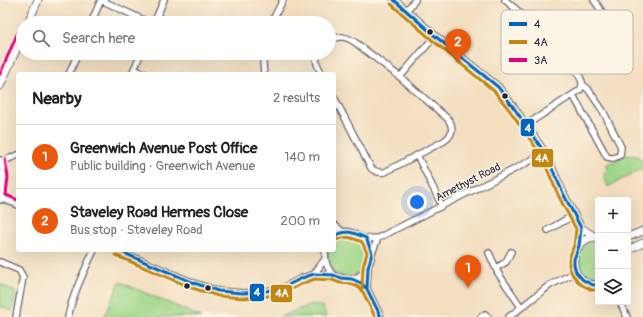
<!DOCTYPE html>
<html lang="en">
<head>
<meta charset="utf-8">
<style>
	body { margin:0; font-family:Pangolin,sans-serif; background:#f2f2f2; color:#222 }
	.controls { position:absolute; right:12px; bottom:12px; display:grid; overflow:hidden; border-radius:4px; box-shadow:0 4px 16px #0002 }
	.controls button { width:36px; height:36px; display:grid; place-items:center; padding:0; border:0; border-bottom:1px solid #e0e0e0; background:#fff; color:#222; font:20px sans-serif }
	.you { position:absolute; left:417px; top:202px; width:14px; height:14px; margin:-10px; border:3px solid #fff; border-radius:50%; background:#1a73e8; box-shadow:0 0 0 6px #1a73e833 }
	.badge { display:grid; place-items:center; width:26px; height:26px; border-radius:50%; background:#ea580c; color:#fff; font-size:13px; font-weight:700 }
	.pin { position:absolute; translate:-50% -33px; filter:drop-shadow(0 1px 2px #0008) }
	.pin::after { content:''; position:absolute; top:21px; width:14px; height:12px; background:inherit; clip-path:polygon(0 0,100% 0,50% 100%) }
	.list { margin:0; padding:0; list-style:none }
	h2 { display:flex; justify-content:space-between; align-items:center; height:52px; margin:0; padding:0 16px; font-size:17px }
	h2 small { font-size:13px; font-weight:400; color:#767676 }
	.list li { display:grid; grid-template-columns:26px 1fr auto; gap:12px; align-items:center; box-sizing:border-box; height:64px; padding:0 16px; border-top:1px solid #e0e0e0 }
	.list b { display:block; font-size:15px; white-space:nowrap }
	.list p { margin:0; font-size:13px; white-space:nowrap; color:#767676 }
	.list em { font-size:13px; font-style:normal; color:#767676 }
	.icon { flex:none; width:22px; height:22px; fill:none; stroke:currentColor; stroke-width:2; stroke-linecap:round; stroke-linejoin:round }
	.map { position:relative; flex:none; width:643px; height:317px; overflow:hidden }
	.search { position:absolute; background:#fff; box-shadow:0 4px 16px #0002; left:16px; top:16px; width:320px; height:44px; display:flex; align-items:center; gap:10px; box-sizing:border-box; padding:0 14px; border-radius:22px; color:#767676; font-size:15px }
	.panel { position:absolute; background:#fff; box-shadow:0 4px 16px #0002; left:16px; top:72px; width:320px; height:180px; border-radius:4px }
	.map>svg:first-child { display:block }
	.green { fill:#9fd789; stroke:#607c62 }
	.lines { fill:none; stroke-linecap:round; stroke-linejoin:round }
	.minor-casing { stroke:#6b646a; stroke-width:8 }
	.tertiary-casing { stroke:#6b646a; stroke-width:9 }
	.minor { stroke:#fff; stroke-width:5.5 }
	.tertiary { stroke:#fff; stroke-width:7 }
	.bus-1-casing { stroke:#fcf5e5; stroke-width:6 }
	.bus-2-casing { stroke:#fcf5e5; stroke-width:6 }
	.bus-3-casing { stroke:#fcf5e5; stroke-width:6 }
	.bus-1 { stroke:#0065bd; stroke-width:3 }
	.bus-2 { stroke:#c2850f; stroke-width:3 }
	.bus-3 { stroke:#e5007d; stroke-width:3 }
	.bus-dot { fill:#22223b; stroke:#fcf5e5; stroke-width:1.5 }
	.labels { text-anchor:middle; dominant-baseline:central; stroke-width:3; stroke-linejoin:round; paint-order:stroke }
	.street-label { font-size:11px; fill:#22223b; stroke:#fcf5e5 }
	.key { fill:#fcf5e5; stroke:#bbb6b2; stroke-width:1 }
	.key-label { font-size:11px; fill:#22223b }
	.line-badge { stroke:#fcf5e5; stroke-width:1.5 }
	.badge-label { font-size:11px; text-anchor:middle; font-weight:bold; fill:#fff }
</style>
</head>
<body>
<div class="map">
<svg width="643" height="317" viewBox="0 0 643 317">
	<rect width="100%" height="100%" fill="#fcf5e5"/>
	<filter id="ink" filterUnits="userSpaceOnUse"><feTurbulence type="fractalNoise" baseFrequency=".025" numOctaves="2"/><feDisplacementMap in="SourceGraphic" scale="8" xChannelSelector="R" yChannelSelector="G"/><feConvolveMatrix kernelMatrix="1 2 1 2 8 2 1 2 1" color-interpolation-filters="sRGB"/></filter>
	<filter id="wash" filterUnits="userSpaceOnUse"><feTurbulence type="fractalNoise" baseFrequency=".012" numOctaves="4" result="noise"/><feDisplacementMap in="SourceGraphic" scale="16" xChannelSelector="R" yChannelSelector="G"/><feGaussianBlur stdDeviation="0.9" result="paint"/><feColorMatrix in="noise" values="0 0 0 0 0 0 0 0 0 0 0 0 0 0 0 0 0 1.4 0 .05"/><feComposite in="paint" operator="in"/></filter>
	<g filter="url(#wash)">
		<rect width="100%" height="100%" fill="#f3dec0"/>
		<path class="green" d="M626,155l11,1 6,6v6l-35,19 -4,-12 4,-7 -2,-3z
			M344,236c8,1 14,3 19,9 14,19 -13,43 -30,25 -5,-5 -7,-13 -5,-20h6v-9l4,-3z
			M594,241h4v41c-5,-1 -11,-2 -15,-6 -13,-12 -4,-30 11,-35z
			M120,282l81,35h-97z
			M0,284l16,8 -4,19 -12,-5z
			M312,304l11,3 3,10h-46z"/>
	</g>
	<g filter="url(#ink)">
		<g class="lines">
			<g class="minor-casing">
				<path id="minor" d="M101,0l49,23
					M505,0l43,36 30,38c4,7 6,9 2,16l-54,35
					M406,11l9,-11
					M91,23l10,-23
					M154,23l10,-23
					M271,23l12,-23
					M329,41c11,-6 17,-5 27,2l44,34 48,42c6,8 5,16 -4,22l-59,31c-6,1 -10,0 -14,-4l-37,-71
					M318,53c-4,7 0,14 4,21
					M134,69l11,5
					M69,74l9,-21
					M132,74l9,-21
					M264,74l-1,-10 1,-11
					M578,74l25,-19 1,-4v-32l-2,-7 -8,-12
					M400,77l35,-41
					M573,95l34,62c6,2 8,1 13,-2l1,-8 -18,-36 -15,-22 -5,-4
					M417,155l25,51
					M0,160c4,10 4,30 0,40
					M1,162l17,-7
					M1,198l17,7
					M334,225l9,7
					M548,230l26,-15
					M334,236c14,-9 18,-2 31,2 4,1 9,0 13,0l131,-66 36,-19
					M117,250l77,33 24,8 25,2 18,-1 21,-4 20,-10 12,-4 19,1
					M325,250c0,14 3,26 18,28 3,1 7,2 10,1 10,-3 20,-16 18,-27 0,-4 -4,-10 -5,-14
					M372,253l6,-15
					M489,253l9,20 23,34
					M0,262l19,8 4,7 -7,40
					M496,268l10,-6 5,-10
					M314,274l11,-15
					M352,279l9,4 6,6 14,28
					M367,289l1,-21
					M620,302l7,15
					M68,317c5,-24 16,-45 26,-67
					M481,317l4,-3 3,3
					M509,317l41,-32 26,-13"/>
			</g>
			<g class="tertiary-casing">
				<path id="tertiary" d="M394,0l41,36 63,51 16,21 31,45 19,42 17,33 -2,18
					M28,23l10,-23
					M0,86l23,-52
					M581,228l14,9
					M598,237c-31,-1 -33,49 0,48
					M628,237l15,-6
					M628,251l2,-2 13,-6"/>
			</g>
			<use href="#minor" class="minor"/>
			<use href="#tertiary" class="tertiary"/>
			<g class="bus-1-casing">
				<path id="bus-1" d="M394,0l41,36 63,51 16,21 31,45 19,42 17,33 -2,18 -5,13v6l2,7 7,8 10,5h5
					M334,236c13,-7 20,-3 32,2l6,15 -4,15 -1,21
					M117,250l77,33 24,8 25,2 18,-1 21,-4 20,-10 12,-4 19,1 8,3 11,1 9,4 6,6 14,28"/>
			</g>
			<g class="bus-2-casing">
				<path id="bus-2" d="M391,4l41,36 62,51 16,20 31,44 18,42 17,32 -2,16 -5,14v7l3,8 8,10 12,6h6
					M336,240c11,-5 16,-2 26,2l5,11 -4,14 -1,22
					M115,255l77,33 26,8 25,2 19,-1 22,-4 20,-10 11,-4 17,1 8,3 11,1 7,3 5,5 12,25"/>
			</g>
			<g class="bus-3-casing">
				<path id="bus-3" d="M0,74l18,-42
					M5,159l3,18 -2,18 12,5"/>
			</g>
			<use href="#bus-1" class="bus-1"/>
			<use href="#bus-2" class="bus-2"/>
			<use href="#bus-3" class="bus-3"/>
		</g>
	</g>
	<g class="bus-dot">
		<circle cx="430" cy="32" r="3.5"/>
		<circle cx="505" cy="96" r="3.5"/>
		<circle cx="187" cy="286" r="3.5"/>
		<circle cx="208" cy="288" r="3.5"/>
	</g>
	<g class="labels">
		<g class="street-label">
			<text transform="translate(468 182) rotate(-27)">Amethyst Road</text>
		</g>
	</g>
	<rect x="501" y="10" width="132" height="64" rx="6" class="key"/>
	<rect x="509" y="22" width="18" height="4" fill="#0065bd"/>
	<rect x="509" y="40" width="18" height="4" fill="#c2850f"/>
	<rect x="509" y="58" width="18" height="4" fill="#e5007d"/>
	<g class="key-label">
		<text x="534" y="28">4</text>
		<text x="534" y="46">4A</text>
		<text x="534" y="64">3A</text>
	</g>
	<g class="line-badge">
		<rect x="520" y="118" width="15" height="19" rx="4" fill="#0065bd"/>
		<rect x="531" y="148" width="23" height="20" rx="4" fill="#c2850f"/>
		<rect x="249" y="283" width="16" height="19" rx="4" fill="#0065bd"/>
		<rect x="270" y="284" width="23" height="19" rx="4" fill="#c2850f"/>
	</g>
	<g class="badge-label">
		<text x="528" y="132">4</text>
		<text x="542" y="162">4A</text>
		<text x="257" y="296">4</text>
		<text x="282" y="297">4A</text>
	</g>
</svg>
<div class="controls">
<button>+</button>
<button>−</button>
<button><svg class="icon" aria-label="layers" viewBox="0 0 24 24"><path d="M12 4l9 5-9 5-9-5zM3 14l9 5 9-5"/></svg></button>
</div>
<div class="you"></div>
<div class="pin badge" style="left:468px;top:288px">1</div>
<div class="pin badge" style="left:458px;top:62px">2</div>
<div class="search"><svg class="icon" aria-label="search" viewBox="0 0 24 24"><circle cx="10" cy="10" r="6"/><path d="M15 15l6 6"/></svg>Search here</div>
<section class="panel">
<h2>Nearby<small>2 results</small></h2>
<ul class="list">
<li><span class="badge">1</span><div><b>Greenwich Avenue Post Office</b><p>Public building · Greenwich Avenue</p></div><em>140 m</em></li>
<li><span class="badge">2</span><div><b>Staveley Road Hermes Close</b><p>Bus stop · Staveley Road</p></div><em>200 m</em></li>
</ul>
</section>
</div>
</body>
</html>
